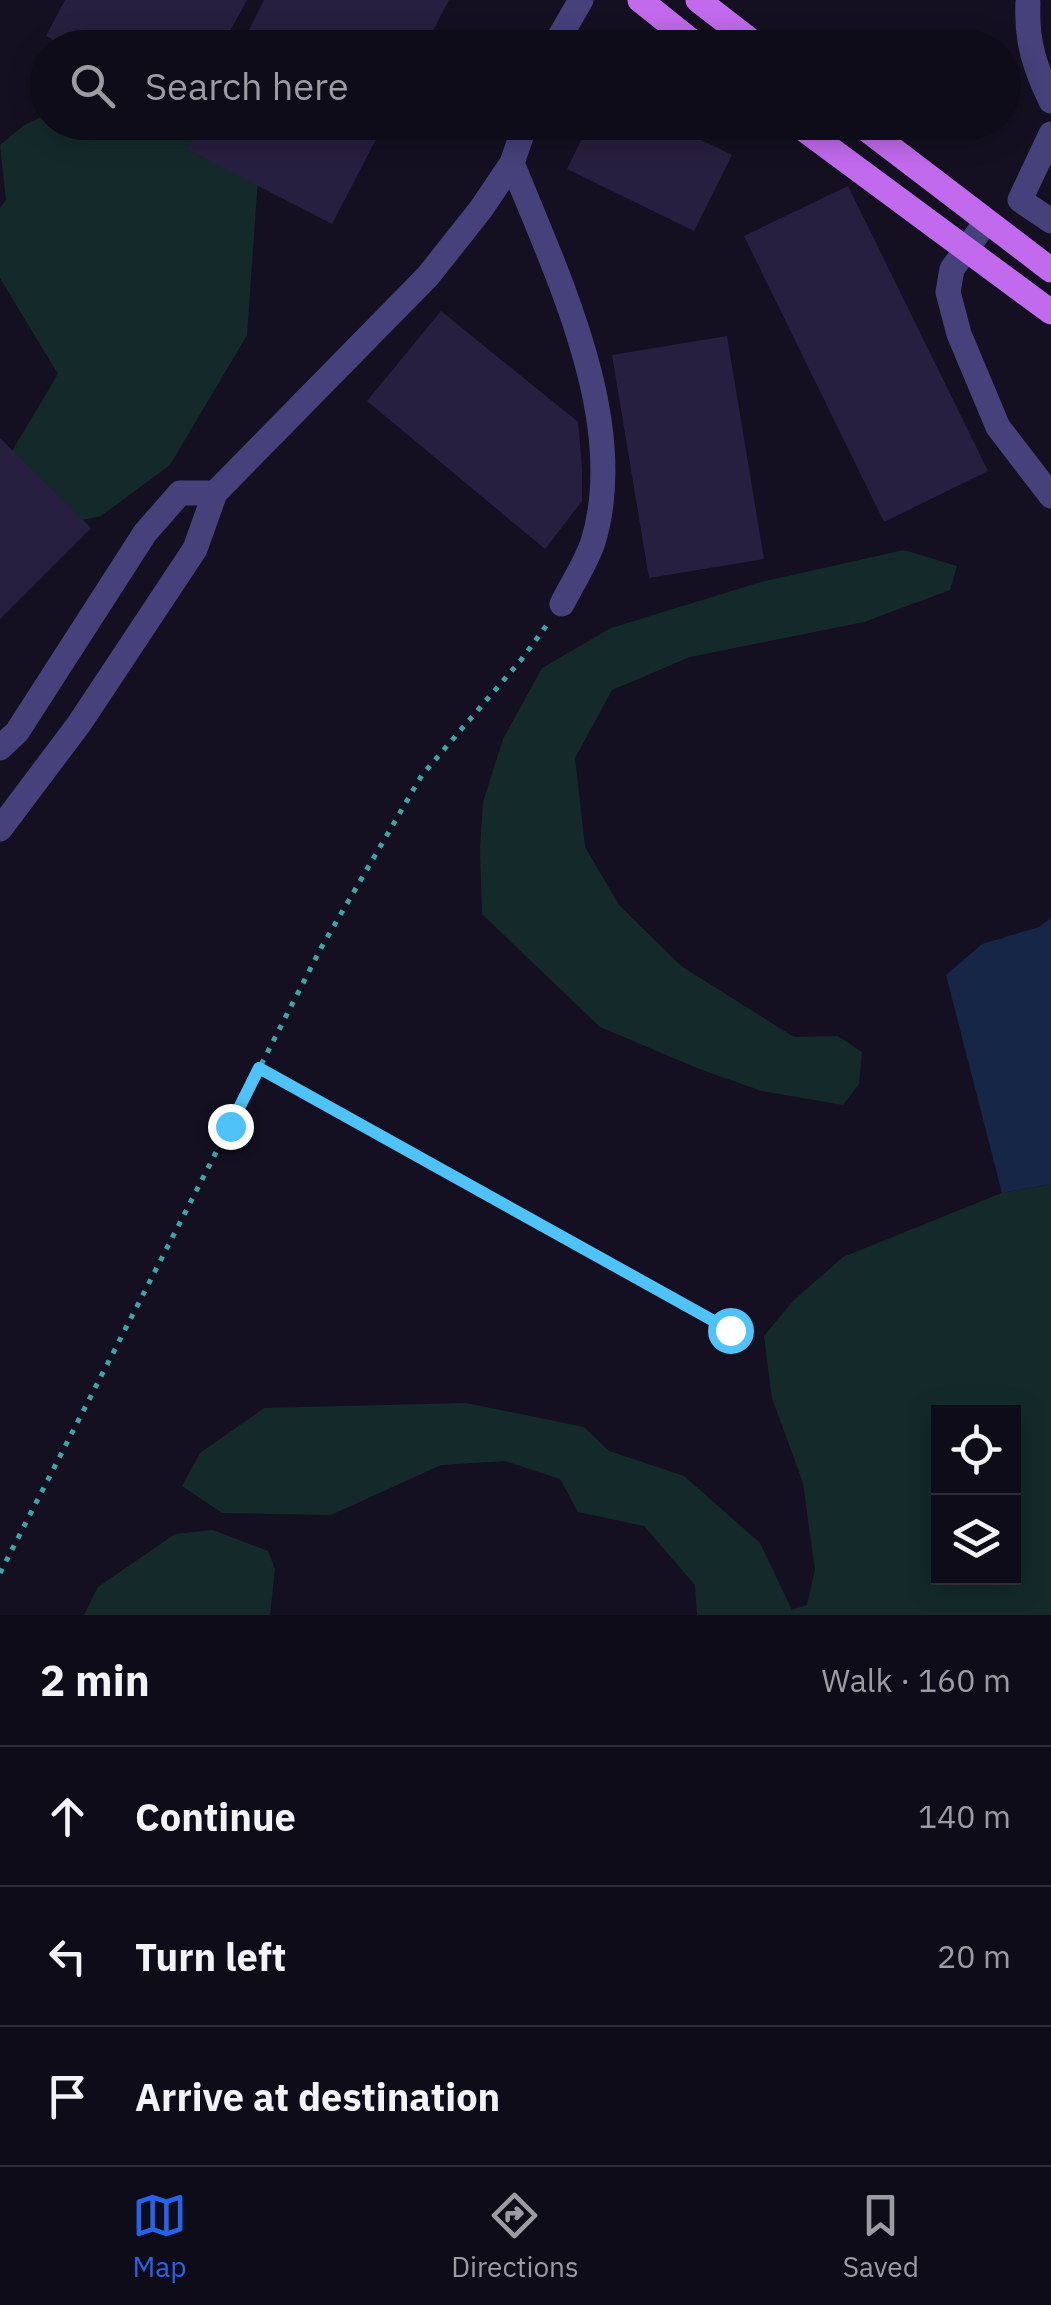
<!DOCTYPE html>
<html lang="en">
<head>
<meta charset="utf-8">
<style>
	body { margin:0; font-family:"IBM Plex Sans",sans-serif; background:#1d1a26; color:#f1f3f6 }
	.controls { position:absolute; right:30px; bottom:30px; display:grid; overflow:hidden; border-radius:0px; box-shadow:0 5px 25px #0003 }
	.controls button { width:90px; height:90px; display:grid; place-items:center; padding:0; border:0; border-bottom:2px solid #2f2c38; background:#0f0c19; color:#f1f3f6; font:50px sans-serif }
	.stop { position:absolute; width:30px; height:30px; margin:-22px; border:8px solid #4fc3f7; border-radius:50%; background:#fff }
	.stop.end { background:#4fc3f7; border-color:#fff; box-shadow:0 2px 10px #0008 }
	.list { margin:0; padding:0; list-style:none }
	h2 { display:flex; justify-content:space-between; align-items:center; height:130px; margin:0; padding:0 40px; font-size:42px }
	h2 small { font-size:32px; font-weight:400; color:#9b9ba2 }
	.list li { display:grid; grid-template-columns:65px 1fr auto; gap:30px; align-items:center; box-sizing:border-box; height:140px; padding:0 40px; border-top:2px solid #2f2c38 }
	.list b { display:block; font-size:38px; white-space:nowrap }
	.list em { font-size:32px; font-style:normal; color:#9b9ba2 }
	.icon { flex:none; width:55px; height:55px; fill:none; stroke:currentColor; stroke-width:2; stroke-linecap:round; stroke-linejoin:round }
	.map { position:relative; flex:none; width:1051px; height:1615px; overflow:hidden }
	.search { position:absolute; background:#0f0c19; box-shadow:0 5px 25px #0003; left:30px; right:30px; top:30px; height:110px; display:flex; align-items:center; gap:25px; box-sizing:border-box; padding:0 35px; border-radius:55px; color:#9b9ba2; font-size:38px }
	.sheet { height:550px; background:#0f0c19 }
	nav { display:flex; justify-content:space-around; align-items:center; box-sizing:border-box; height:140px; border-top:2px solid #2f2c38; background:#0f0c19; font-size:28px; color:#9b9ba2 }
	nav a { display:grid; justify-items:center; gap:5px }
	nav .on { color:#2563eb }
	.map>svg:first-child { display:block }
	.green { fill:#142a2a; fill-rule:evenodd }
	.water { fill:#162646 }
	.building { fill:#271f3f }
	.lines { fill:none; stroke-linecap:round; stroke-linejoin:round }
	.path { stroke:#3da6a5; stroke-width:5; stroke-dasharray:5 8; stroke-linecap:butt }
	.minor { stroke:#46417a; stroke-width:25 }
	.major { stroke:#c26aed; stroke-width:25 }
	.route { stroke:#4fc3f7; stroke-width:12 }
</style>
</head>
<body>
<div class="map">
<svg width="1051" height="1615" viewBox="0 0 1051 1615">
	<rect width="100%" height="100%" fill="#141021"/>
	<path class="green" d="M47,114l1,8 136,1 14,20 60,35 -11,157 -77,130 -69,51 -29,6 -60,-71 46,-77 -58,-96v-70l6,-8 -6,-55 23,-19z
		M904,550l53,16 -7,24 -86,32 -174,35 -78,33 -37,68 10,89 34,58 62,61 113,71 44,-1 24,16 -3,32 -16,21 -81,-14 -60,-21 -102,-43 -118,-113 -2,-66 3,-46 20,-63 39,-71 69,-40 150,-46z
		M1051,1184v431h-354l-2,-30 -51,-59 -66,-14 -18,-33 -55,-18 -64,4 -110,50 -109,-2 -40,-27 18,-33 64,-45 202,-5 118,24 25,24 75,25 76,67 32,67 15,-5 8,-35 -12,-87 -31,-85 -8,-62 29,-35 50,-44 159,-64zM938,1412h76v166h-76z
		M213,1530l55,21 7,18 -5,46h-186l14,-28 77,-53z"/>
	<path class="water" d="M1051,918v266l-49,9 -56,-218 36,-31 57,-17z"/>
	<path class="building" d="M65,0h182l-26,48h-154l-21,-12z
		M264,0h185l-25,48h-184z
		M200,122h185l-53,102 -145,-75z
		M590,122h75l67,33 -38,76 -127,-62z
		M848,186l140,285 -104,51 -140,-286z
		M441,311l137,111 4,46v33l-37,48 -178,-148z
		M727,336l37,223 -115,19 -37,-223z
		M0,438l91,90 -91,91z"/>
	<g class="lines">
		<path class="path" d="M259,1068l471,262
			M0,1573l321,-625 101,-173 99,-115 28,-38"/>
		<path class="minor" d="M1028,3c-2,38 7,65 23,98
			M553,48l28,-48
			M1051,134l-31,66 31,21
			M512,163c44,110 118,259 81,379 -7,21 -21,42 -31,62
			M986,222l-34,47 -4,23 11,42 39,93 53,69
			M0,748l17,-16 128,-199 35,-40h35
			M0,829l79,-105 116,-175 20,-56 213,-217 53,-67 31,-46 14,-41"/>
		<path class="major" d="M640,0l60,48
			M698,0l62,48
			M794,122l257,190
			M857,122l194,148"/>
	</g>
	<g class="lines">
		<path class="route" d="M230,1126l29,-58 471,262"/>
	</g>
</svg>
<div class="controls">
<button><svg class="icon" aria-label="locate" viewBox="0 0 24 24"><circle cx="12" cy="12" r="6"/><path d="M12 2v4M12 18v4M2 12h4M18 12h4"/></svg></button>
<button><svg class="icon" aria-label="layers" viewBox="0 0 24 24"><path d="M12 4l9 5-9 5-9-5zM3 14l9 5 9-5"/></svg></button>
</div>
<div class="stop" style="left:730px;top:1330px"></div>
<div class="stop end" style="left:230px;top:1126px"></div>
<div class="search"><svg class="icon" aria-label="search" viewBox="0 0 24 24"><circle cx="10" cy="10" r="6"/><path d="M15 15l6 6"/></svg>Search here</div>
</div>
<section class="sheet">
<h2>2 min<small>Walk · 160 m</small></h2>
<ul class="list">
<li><svg class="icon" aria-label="ahead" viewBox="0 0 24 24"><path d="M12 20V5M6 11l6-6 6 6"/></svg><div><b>Continue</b></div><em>140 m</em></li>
<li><svg class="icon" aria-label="left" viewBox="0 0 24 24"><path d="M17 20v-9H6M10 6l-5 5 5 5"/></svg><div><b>Turn left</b></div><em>20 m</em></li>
<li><svg class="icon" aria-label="arrive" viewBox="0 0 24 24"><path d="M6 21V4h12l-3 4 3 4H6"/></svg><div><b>Arrive at destination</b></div></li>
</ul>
</section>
<nav>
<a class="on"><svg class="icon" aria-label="map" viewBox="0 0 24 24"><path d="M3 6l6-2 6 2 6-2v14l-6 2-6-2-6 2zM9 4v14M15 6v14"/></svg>Map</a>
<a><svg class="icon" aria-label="directions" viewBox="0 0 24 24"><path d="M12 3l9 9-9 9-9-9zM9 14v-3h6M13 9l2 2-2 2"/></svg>Directions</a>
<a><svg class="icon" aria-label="saved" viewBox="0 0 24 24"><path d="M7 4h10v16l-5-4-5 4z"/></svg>Saved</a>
</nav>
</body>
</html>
